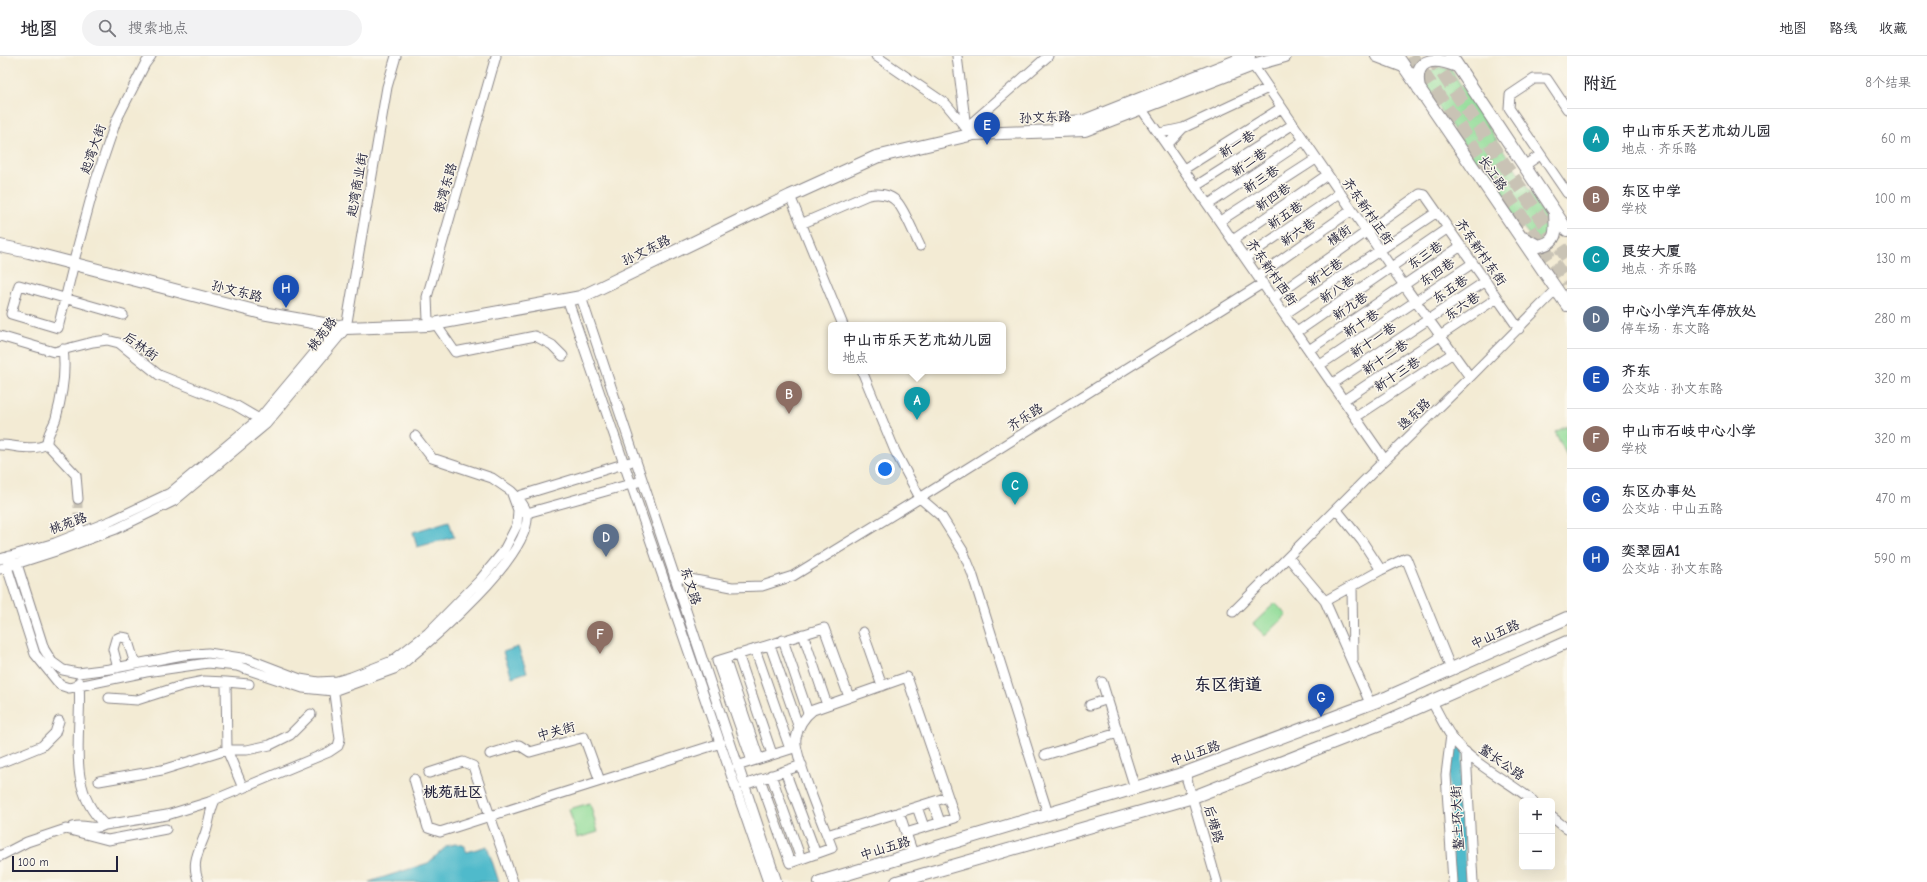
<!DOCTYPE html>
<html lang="zh">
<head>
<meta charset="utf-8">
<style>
	body { margin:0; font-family:"Comic Neue","LXGW WenKai TC",sans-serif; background:#f2f2f3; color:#2b2b33 }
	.controls { position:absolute; right:12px; bottom:12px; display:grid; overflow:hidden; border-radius:6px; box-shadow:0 4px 16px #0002 }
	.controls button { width:36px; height:36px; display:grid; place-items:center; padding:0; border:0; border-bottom:1px solid #e1e1e2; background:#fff; color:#2b2b33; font:20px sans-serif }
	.scale { position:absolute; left:12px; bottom:10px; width:106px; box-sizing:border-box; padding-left:4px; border:2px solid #22223b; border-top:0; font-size:11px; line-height:14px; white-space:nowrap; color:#22223b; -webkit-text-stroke:3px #fbf7ec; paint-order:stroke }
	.you { position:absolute; left:885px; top:413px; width:14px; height:14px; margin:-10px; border:3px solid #fff; border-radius:50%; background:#1a73e8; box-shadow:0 0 0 6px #1a73e833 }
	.badge { display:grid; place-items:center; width:26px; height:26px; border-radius:50%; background:#1f6fb2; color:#fff; font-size:13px; font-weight:700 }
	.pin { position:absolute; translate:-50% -33px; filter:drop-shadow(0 1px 2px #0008) }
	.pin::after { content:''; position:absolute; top:21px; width:14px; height:12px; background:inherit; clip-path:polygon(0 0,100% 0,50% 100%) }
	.popup { position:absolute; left:828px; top:266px; width:178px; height:52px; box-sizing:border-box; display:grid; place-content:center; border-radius:6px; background:#fff; filter:drop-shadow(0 1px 3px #0005); font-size:13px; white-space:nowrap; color:#7c7c81 }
	.popup b { font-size:15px; color:#2b2b33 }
	.popup::after { content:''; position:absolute; left:50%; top:100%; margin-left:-8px; border:8px solid transparent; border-top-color:#fff }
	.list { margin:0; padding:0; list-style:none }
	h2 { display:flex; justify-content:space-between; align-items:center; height:52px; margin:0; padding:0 16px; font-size:17px }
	h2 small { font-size:13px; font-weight:400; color:#7c7c81 }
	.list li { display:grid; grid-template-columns:26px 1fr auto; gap:12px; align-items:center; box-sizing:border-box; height:60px; padding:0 16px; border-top:1px solid #e1e1e2 }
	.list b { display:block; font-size:15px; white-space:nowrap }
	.list p { margin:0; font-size:13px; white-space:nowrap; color:#7c7c81 }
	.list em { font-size:13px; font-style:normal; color:#7c7c81 }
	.icon { flex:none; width:22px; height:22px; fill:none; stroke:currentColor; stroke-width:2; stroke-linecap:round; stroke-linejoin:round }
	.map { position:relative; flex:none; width:1567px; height:826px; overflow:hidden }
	header { display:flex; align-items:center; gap:24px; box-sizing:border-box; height:56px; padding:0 20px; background:#fff; border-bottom:1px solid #e1e1e2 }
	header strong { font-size:19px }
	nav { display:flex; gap:22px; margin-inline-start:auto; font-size:14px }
	.search { width:280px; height:36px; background:#f2f2f3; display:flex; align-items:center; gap:10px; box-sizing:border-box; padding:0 14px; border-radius:22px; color:#7c7c81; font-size:15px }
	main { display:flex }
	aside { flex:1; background:#fff }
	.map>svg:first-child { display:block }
	.green { fill:#91dc98; stroke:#5a7f6a }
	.water { fill:#4fbacb; stroke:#386e83 }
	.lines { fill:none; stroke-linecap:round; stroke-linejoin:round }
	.river { stroke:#4fbacb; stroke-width:13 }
	.minor-tunnel { stroke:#c9c3b5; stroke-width:9; stroke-dasharray:9 4.5; stroke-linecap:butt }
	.highway-tunnel { stroke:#c9c3b5; stroke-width:14; stroke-dasharray:14 7; stroke-linecap:butt }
	.minor-casing { stroke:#8a8688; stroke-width:11 }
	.major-casing { stroke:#8a8688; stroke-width:14 }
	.minor { stroke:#fff; stroke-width:9 }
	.major { stroke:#fff; stroke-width:12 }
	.labels { text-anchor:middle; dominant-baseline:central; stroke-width:3; stroke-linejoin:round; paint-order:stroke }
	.street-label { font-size:13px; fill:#22223b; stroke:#fbf7ec }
	.quarter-label { font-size:15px; font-weight:bold; fill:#22223b; stroke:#fbf7ec }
	.district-label { font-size:17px; font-weight:bold; fill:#22223b; stroke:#fbf7ec }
</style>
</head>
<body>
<header>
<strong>地图</strong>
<div class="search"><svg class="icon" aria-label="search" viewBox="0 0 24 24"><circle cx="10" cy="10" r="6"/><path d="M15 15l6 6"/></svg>搜索地点</div>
<nav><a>地图</a><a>路线</a><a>收藏</a></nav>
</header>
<main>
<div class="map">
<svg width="1567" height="826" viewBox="0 0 1567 826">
	<rect width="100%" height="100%" fill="#fbf7ec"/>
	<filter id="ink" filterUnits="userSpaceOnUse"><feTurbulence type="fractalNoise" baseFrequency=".025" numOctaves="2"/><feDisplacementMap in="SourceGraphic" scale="8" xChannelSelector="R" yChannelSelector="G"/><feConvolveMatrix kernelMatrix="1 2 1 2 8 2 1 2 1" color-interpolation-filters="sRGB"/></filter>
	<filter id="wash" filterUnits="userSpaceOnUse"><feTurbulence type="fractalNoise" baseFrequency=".012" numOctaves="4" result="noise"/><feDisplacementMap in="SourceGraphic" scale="16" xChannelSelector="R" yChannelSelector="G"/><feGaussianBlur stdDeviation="0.9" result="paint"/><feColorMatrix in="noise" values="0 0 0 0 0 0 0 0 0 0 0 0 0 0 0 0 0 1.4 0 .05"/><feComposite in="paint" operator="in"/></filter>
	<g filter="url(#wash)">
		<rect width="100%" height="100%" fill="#f3ebd4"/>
		<path class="green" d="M1440,11l11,3 4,6 70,107 25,44 -1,7 -6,7 -11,-3 -31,-37 -74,-112c-3,-12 1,-20 13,-22z
			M1567,370v30l-12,-24z
			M1275,547l12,12 -22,21 -12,-12z
			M590,747l8,29 -21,6 -8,-29z"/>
		<path class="water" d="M449,465l5,16 -37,10 -4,-15z
			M518,591l9,25 -15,5 -9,-25z
			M455,788l8,1 4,7 20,-6 12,36h-130l59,-19 19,-17z"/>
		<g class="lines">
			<path class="river" d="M1457,696l-2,30 5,100"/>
		</g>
	</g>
	<g filter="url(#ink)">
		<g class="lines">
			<path class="minor-tunnel" d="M78,443v23"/>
			<path class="highway-tunnel" d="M1411,0l156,227
				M1431,0l136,201"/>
			<g class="minor-casing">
				<path id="minor" d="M496,0l-69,241 1,23 7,3 20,29 80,-16 17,9 11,11
					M876,0l70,48 20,24 82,-72
					M957,0l9,72
					M1250,5l141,206 79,110
					M1138,48l247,356
					M1567,53l-20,-30h-13l-24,16 -1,13 58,85
					M1160,77l23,-5
					M1168,88l15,-16 85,-40
					M1524,110l16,-11
					M1184,113l97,-61
					M1196,130l96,-61
					M790,140l53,129
					M1209,148l94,-63
					M1220,165l96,-62
					M801,168l67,-29c10,-2 22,-1 29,7 7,7 18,34 23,44
					M1233,184l94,-65
					M75,201l20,-74 21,-62 29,-57 6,-8
					M1245,202l95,-65
					M74,207l-16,65 -47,-14 8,-29 104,30
					M1258,220l94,-66
					M581,241l196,585
					M1273,242l147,-104 5,1 94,134
					M568,245l200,581
					M1285,258l152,-102
					M1297,276l151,-104
					M0,280l54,16 39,-10 14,-2 12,3 40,32 76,30 24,14
					M1309,294l152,-104
					M1320,309l153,-102
					M862,315l33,80 25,47 343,-215
					M1333,327l153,-102
					M1344,344l153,-102
					M1356,361l97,-64
					M415,380l17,22 60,20 19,13 7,19 -1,15 -14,27 -24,29 -51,52 -36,28 -41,16 -14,4 -19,1 -18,-3 -52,-20 -40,-6 -25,2 -73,14 -32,4 -15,-3 -11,-8 -8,-13 -27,-85 -8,-8 -2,11 28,87 25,31 9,3 77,-16 62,-9 29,3 66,22 30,3 61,-22 7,-4c31,-25 131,-110 126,-151 -2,-9 -10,-17 -16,-23
					M47,388c-1,-9 7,-18 9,-26 6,-22 10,-48 7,-69
					M0,389c16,0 32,7 47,-1l29,31 2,24
					M517,446l1,-4 4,-3 108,-33
					M521,456l6,1 111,-31
					M78,466l3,11
					M1288,501l37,44 45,102
					M0,503l55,-16 58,-23 57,-27 90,-75 77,-92 5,-2
					M0,513l56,-18 60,-22 58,-28 92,-77 80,-96 41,-241 9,-31
					M1381,514l25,-12 45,111
					M674,520l58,11 30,-1 31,-10 127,-78 21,18 22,35 9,22 76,241
					M1352,530l1,74
					M1325,545l56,-31 -19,-29 -26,-32
					M1233,556l152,-152 85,-83 87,-88
					M863,576l19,54
					M803,578l24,71
					M783,584l25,73
					M770,589l29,83
					M755,593l35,100
					M738,598l34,100
					M725,603l34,100
					M118,612l-5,-19 3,-10 4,-2 7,1 8,26
					M79,626c4,48 -15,105 26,143l62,-10 42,-13 120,-50 9,-6 2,-7 -7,-53
					M226,626l23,2
					M1102,626l33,106
					M109,642l28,2 47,-15 20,-4 22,1 1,68 16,38
					M1432,646c7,12 13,26 21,37 21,27 55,41 80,62
					M1090,649l18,-6
					M1451,679l-5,40 7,107
					M1466,696l7,130
					M490,698l29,-9 11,7 54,-15 16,44
					M1045,699l73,-22
					M752,705l-35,-100 107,-33 25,69
					M0,707l42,-17 13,-13 4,-12
					M737,710l57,-18
					M785,715l31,83
					M429,717l34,-11 10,4 17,50 231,-73
					M1185,717l32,109
					M771,719l30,84
					M414,723l14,49 12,4 50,-16 23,66
					M760,723l30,84 42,-15c-7,-19 -39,-94 -36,-110 2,-11 8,-21 17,-28l94,-33 41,120 -121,38
					M99,725l63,-11 65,-20h20l23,-5 20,-10 21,-21
					M744,729l58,-20
					M933,746l7,20
					M917,751l7,20
					M899,756l14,42
					M1552,761l15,12
					M73,771c11,-4 22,4 32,-2
					M906,777l49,-15 -7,-21
					M0,800l27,-14 39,-13 42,11 58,-11
					M199,826c-10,-21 3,-35 8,-54 3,-10 3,-18 8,-28"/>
			</g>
			<g class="major-casing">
				<path id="major" d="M1377,0l26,10
					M1397,0l170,249
					M1451,0l116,174
					M1419,33c-6,-30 13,-33 38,-23
					M1058,67l26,-2 165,-65
					M1523,182l15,8c20,-3 18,-15 17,-33
					M0,190l29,6 233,61 84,15 82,-3 153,-28 209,-101 86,-39 98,-23 111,-4 168,-65 32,-9
					M820,826l365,-109 203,-76 179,-79
					M897,826l296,-85 192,-75 182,-80"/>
			</g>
			<use href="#minor" class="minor"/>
			<use href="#major" class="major"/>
		</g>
	</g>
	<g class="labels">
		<g class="street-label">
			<text transform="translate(1045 61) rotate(-2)">孙文东路</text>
			<text transform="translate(1237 88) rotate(-32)">新一巷</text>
			<text transform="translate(93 93) rotate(-71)">起湾大街</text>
			<text transform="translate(1249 106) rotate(-34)">新二巷</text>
			<text transform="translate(1493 117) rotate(55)">长江路</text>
			<text transform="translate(1261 123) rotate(-33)">新三巷</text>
			<text transform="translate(357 129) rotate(-80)">起湾商业街</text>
			<text transform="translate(445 132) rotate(-74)">银湾东路</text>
			<text transform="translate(1273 141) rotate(-35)">新四巷</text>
			<text transform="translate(1368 155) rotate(55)">齐东新村正街</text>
			<text transform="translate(1285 159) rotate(-34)">新五巷</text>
			<text transform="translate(1298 176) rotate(-35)">新六巷</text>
			<text transform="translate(1339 179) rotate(-35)">横街</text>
			<text transform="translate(646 194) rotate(-26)">孙文东路</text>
			<text transform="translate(1481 196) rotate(55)">齐东新村东街</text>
			<text transform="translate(1425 199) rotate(-35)">东三巷</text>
			<text transform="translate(1272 216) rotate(55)">齐东新村西街</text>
			<text transform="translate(1325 216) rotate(-34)">新七巷</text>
			<text transform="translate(1437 216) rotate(-35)">东四巷</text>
			<text transform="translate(1337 233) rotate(-35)">新八巷</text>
			<text transform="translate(1450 233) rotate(-34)">东五巷</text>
			<text transform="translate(237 235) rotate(14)">孙文东路</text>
			<text transform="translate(1350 250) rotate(-34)">新九巷</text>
			<text transform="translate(1462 250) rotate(-34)">东六巷</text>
			<text transform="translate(1361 267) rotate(-33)">新十巷</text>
			<text transform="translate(322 278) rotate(-53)">桃苑路</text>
			<text transform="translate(1373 284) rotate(-34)">新十一巷</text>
			<text transform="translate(141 290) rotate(36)">后林街</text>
			<text transform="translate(1385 301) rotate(-34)">新十二巷</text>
			<text transform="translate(1397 318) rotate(-33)">新十三巷</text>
			<text transform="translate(1414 358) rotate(-44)">逸东路</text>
			<text transform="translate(1025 361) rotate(-32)">齐乐路</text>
			<text transform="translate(68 467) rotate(-20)">桃苑路</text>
			<text transform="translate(691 530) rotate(72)">东文路</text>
			<text transform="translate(1495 578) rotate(-24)">中山五路</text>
			<text transform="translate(556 675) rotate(-15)">中关街</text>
			<text transform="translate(1195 697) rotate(-19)">中山五路</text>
			<text transform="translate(1502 706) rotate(35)">鳌长公路</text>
			<text transform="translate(1457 762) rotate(-93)">鳌土环大街</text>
			<text transform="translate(1214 768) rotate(74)">后塘路</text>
			<text transform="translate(885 792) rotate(-17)">中山五路</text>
		</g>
		<g class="quarter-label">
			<text x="453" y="736">桃苑社区</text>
		</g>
		<g class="district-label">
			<text x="1228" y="628">东区街道</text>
		</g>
	</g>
</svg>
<div class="controls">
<button>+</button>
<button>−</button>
</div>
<div class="scale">100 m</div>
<div class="you"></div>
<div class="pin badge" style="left:917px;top:364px;background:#0f9aa8">A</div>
<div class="popup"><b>中山市乐天艺术幼儿园</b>地点</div>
<div class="pin badge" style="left:789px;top:358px;background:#8d6e63">B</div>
<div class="pin badge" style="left:1015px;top:449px;background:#0f9aa8">C</div>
<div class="pin badge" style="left:606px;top:501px;background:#5c6f8a">D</div>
<div class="pin badge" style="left:987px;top:89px;background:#1a4fb4">E</div>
<div class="pin badge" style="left:600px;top:598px;background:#8d6e63">F</div>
<div class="pin badge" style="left:1321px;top:661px;background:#1a4fb4">G</div>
<div class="pin badge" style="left:286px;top:252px;background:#1a4fb4">H</div>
</div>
<aside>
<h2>附近<small>8个结果</small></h2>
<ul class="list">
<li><span class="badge" style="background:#0f9aa8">A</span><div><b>中山市乐天艺术幼儿园</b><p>地点 · 齐乐路</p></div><em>60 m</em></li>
<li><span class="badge" style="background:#8d6e63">B</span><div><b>东区中学</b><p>学校</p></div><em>100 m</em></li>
<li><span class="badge" style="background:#0f9aa8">C</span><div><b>良安大厦</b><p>地点 · 齐乐路</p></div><em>130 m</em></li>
<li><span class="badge" style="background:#5c6f8a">D</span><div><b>中心小学汽车停放处</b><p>停车场 · 东文路</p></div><em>280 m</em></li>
<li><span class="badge" style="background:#1a4fb4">E</span><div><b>齐东</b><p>公交站 · 孙文东路</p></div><em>320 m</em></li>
<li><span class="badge" style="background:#8d6e63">F</span><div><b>中山市石岐中心小学</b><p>学校</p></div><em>320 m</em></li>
<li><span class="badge" style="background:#1a4fb4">G</span><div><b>东区办事处</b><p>公交站 · 中山五路</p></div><em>470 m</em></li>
<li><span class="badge" style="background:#1a4fb4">H</span><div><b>奕翠园A1</b><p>公交站 · 孙文东路</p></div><em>590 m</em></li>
</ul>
</aside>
</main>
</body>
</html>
